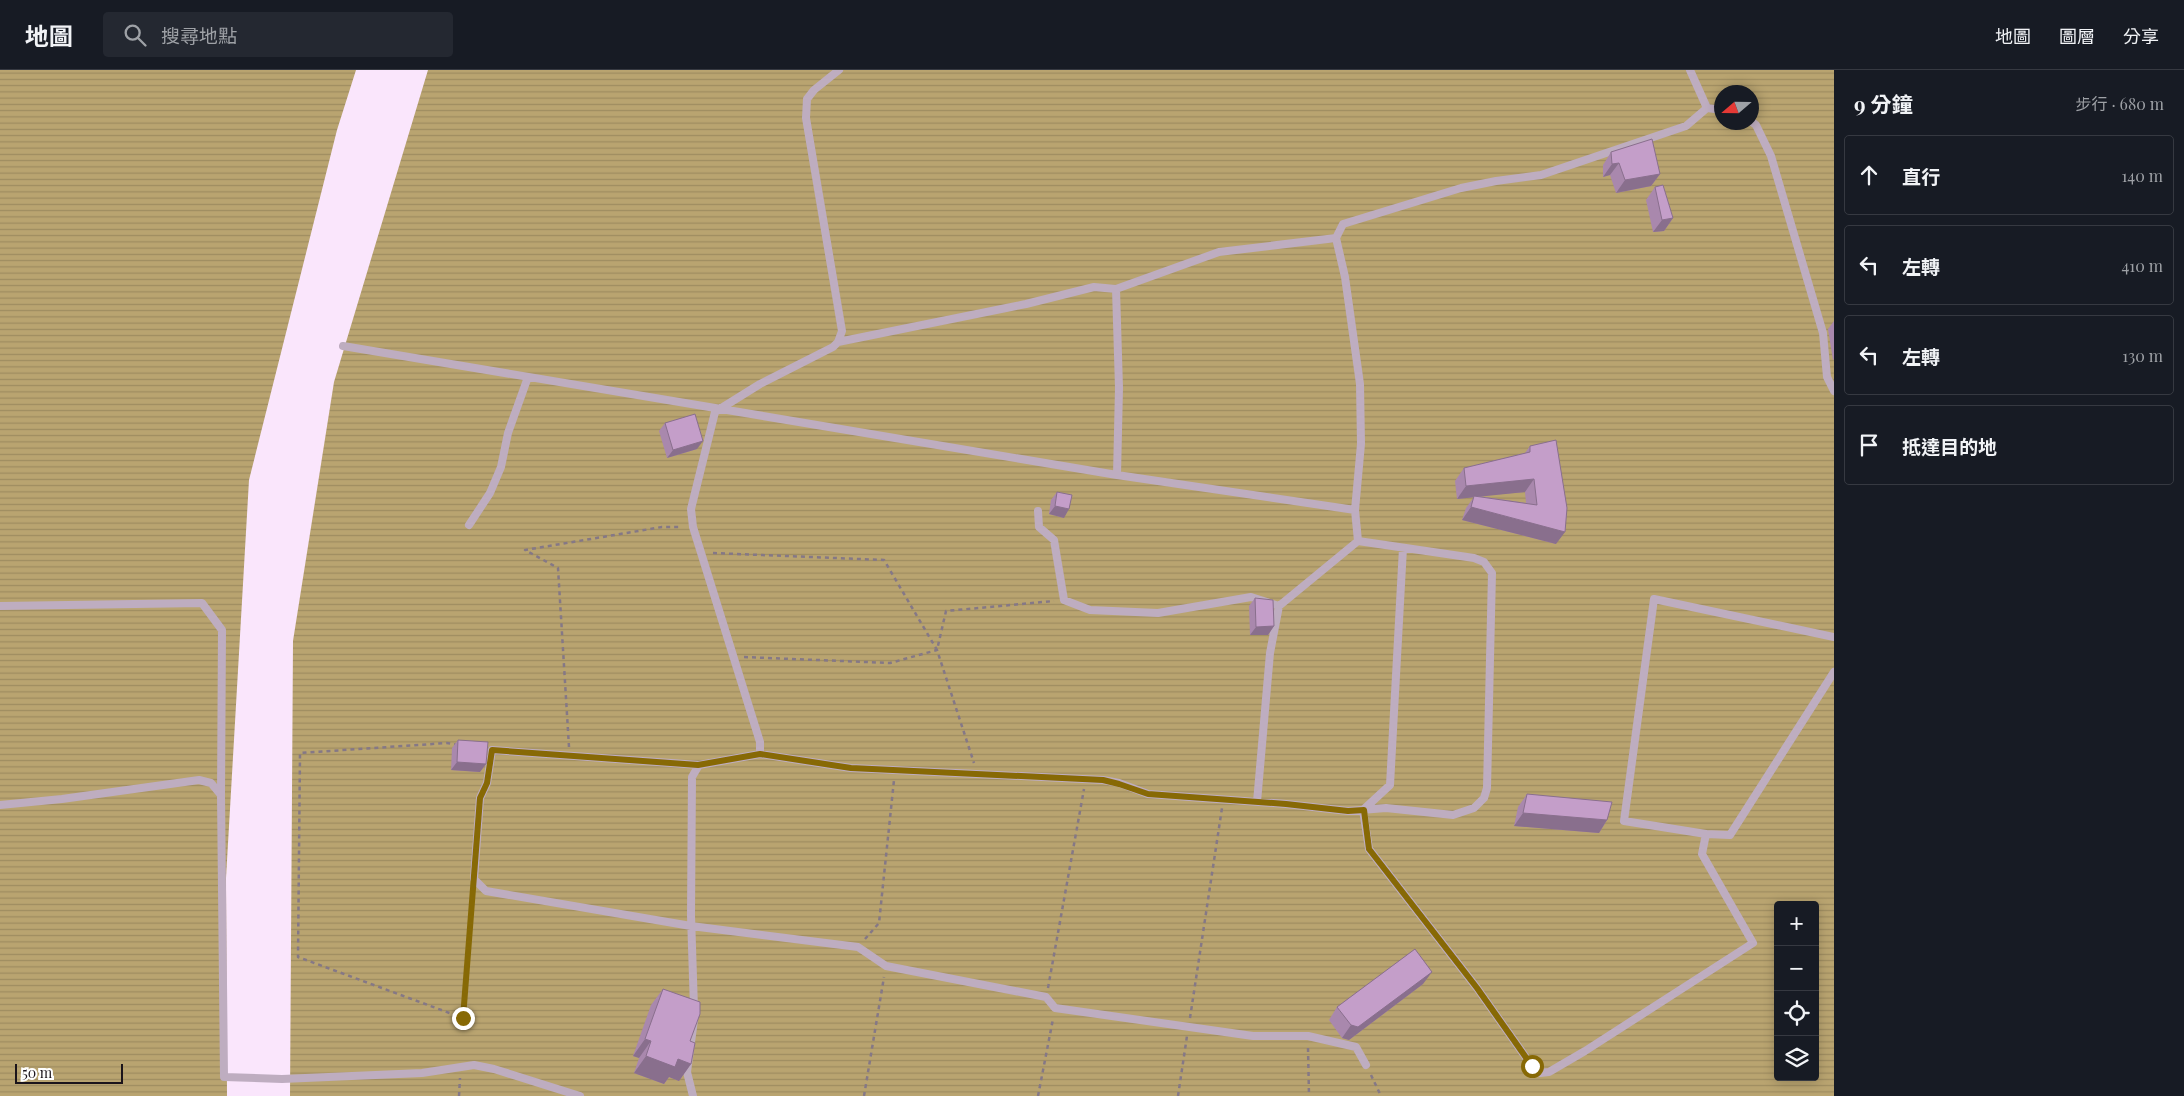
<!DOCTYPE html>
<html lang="zh-TW">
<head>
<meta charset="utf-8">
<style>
	body { margin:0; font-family:"Playfair Display","Noto Sans TC",serif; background:#242831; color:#f1f3f6 }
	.controls { position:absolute; right:15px; bottom:15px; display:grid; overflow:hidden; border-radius:5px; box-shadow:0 2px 12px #0003 }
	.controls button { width:45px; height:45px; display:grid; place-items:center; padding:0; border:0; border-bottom:1px solid #363941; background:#171b24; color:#f1f3f6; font:25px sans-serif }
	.compass { position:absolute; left:1714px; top:15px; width:45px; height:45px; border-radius:50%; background:#171b24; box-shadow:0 2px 12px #0003; rotate:250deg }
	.scale { position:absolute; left:15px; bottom:12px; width:108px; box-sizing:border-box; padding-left:5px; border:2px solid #1b141b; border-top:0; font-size:14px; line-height:18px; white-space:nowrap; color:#1b141b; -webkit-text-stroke:4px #fff; paint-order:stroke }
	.stop { position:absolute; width:15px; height:15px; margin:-11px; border:4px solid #876905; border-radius:50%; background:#fff }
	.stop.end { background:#876905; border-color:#fff; box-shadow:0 1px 5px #0008 }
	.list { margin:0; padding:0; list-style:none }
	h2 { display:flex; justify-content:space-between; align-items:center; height:65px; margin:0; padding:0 20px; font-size:21px }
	h2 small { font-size:16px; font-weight:400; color:#9ea1a6 }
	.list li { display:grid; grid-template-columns:32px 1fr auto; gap:15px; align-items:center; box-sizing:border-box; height:80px; margin:0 10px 10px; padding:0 10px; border:1px solid #363941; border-radius:5px }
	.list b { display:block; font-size:19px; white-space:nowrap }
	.list em { font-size:16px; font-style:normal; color:#9ea1a6 }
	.icon { flex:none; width:28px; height:28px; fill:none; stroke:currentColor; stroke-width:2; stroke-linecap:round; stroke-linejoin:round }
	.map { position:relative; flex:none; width:1834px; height:1026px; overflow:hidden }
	header { display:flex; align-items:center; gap:30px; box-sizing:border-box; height:70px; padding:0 25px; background:#171b24; border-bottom:1px solid #363941 }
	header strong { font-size:24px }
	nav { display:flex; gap:28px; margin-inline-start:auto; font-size:18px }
	.search { width:350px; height:45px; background:#242831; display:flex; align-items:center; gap:12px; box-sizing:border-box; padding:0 18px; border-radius:5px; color:#9ea1a6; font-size:19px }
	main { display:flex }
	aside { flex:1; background:#171b24 }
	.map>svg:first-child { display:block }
	.water { fill:url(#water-rules); fill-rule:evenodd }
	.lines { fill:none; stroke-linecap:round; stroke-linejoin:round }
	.path { stroke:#857886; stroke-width:2.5; stroke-dasharray:4 4; stroke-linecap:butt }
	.lane { stroke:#beadc0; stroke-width:8 }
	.wall { fill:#a988ad; fill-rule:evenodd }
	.shaded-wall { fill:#896f8d }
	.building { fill:#c49ec9; stroke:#896f8d }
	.route { stroke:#876905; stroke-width:6 }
</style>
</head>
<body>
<header>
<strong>地圖</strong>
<div class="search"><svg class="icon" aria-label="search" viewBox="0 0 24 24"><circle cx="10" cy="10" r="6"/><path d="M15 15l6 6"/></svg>搜尋地點</div>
<nav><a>地圖</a><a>圖層</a><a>分享</a></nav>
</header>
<main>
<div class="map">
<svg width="1834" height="1026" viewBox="0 0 1834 1026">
	<defs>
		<pattern id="water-rules" width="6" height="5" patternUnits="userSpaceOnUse" patternTransform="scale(1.25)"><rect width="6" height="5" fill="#b9a470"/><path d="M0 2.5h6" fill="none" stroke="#9e8c60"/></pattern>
	</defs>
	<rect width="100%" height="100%" fill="#fae6fc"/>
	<path class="water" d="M0,0h356l-19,60 -88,350 -23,398 1,218h-227z
		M428,0h1406v1026h-1544l3,-455 41,-259zM1722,22h30v30h-30zM1778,835h37v172h-37z"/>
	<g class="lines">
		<path class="path" d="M713,483l171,7 53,90 9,-39 108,-10
			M744,587l146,6 47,-13 37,113
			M458,675l-11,-2 -147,10 -2,204 165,61 10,-125
			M569,677l-11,-179 -33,-18 137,-23h20
			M865,869l14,-16 15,-143
			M1048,918l36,-199
			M1190,948l32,-210
			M1308,978l1,48
			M1371,1005l10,21
			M459,1026l1,-18
			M864,1026l20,-119
			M1038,1026l15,-77
			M1178,1026l9,-60"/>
		<path class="lane" d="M1690,0l17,38 15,2
			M1752,52l4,3 15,31 52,177 4,44 7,14
			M1116,219l103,-37 117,-14
			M343,276l774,129 2,-87 -3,-99 -22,-2 -68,17 -188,38
			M1117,405l238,35
			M1038,441l1,16 15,13 10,60 26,10 68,3 93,-16 28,9
			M469,455l21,-32 11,-26 7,-34 20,-56
			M1403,478l-13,237 -27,25 6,39 108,139 55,78 8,7 9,-1 36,-21 168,-108 -51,-89 4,-20
			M0,536l202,-3 20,27 -1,165
			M1834,567l-180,-38 -30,222 82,13 24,1 104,-163
			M760,684l91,14 252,12 16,3 29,11 138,10 62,7 38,-3 67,7 21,-7 10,-10 3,-10 5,-215 -8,-11 -10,-4 -116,-17 -3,-31 6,-66 -1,-60 -15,-107 -9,-39 7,-14 118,-36 35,-7 45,-6 145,-49 21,-18
			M699,695l-207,-15 -5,33 -7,15 -6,81 12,12 205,35 167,21 28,19 160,31 9,11 198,28h55l48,11 10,18
			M1257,732l13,-149 9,-47 79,-65
			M0,735l62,-6 137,-19 12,3 10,12 3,282 58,2 140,-6 52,-8 20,4 86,27
			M694,939l-3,-94 1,-138 7,-12 61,-11v-12l-67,-215 -2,-18 24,-97 45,-28 73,-37 5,-5 4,-11 -36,-213 1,-19 7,-9 25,-20
			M693,1026l-6,-24 7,-52"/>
	</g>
	<path class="wall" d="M1611,82l49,22 -9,12 -35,7 -6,-18 -7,2v-12z
		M1655,117l18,31 -9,13 -11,1 -7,-32z
		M1834,251v38l-1,1 -5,-31z
		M665,353l32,26 -30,9 -8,-27z
		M1530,376l26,98 -94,-24 4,-12 8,-11 -17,2 -2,-18 9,-13 61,-15zM1525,422l1,11 -47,-7z
		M1057,422l7,26 -15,-4 2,-14z
		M1255,528l19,28 -6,9h-18l-1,-29z
		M458,670l28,24 -6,8 -29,-2 1,-22z
		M1527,724l80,26 -8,13 -85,-7 4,-19z
		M1423,914l-74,56 -7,-2 -13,-18 8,-13z
		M663,919l27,52 1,23 -12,17 -10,-4 -5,7 -30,-11 5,-15 -6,-2 18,-51z"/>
	<path class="shaded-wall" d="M1619,93l-9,12 -7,2 9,-13z
		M1660,104l-9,12 -35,7 9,-13z
		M1673,148l-9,13 -11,1 9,-12z
		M703,371l-6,8 -30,9 6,-8z
		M1534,409l-9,13 -68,7 9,-13z
		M1055,436l14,3 -5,9 -15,-4z
		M1471,437l94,25 -9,12 -94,-24z
		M1274,556l-6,9h-18l6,-8z
		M457,692l29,2 -6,8 -29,-2z
		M1523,743l84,7 -8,13 -85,-7z
		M1432,902l-9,12 -74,56 -7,-2 9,-13z
		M645,969l6,2 -12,17 -6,-2z
		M646,986l32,3 13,5 -12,17 -10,-4 -5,7 -30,-11z"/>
	<path class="building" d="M1652,69l8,35 -35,6 -6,-17 -7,1 -1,-12z
		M1663,115l10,33 -11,2 -7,-33z
		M695,344l8,27 -30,9 -8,-27z
		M1556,370l11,68 -2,24 -94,-25 3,-11 63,9 -3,-26 -68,7 -2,-18 66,-16v-6z
		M1057,422l15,3 -3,14 -14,-3z
		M1255,528l18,2 1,26 -18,1z
		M458,670l30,2 -2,22 -29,-2z
		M1527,724l85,8 -5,18 -84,-7z
		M1415,879l17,23 -74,55 -7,-2 -14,-18z
		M663,919l37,13v12l-10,27 5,2 -4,21 -13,-5 -3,8 -29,-11 5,-15 -6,-2z"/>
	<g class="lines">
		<path class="route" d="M463,948l17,-220 7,-15 5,-33 206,15 62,-11 91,14 252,12 16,4 29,10 138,10 62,7 16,-1 5,39 108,139 55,78"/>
	</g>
</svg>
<div class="controls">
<button>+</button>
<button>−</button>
<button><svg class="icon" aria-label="locate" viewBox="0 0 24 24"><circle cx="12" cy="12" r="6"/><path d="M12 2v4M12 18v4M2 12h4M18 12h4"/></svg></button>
<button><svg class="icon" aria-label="layers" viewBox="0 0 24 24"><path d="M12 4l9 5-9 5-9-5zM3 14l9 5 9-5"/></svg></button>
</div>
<svg class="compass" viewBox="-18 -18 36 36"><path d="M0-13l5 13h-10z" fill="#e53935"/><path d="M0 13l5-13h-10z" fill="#9ea1a6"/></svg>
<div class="scale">50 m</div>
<div class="stop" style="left:1532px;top:996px"></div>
<div class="stop end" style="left:463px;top:948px"></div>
</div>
<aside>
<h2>9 分鐘<small>步行 · 680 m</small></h2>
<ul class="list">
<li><svg class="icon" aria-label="ahead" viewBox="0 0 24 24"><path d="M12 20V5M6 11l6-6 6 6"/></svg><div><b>直行</b></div><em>140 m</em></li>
<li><svg class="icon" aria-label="left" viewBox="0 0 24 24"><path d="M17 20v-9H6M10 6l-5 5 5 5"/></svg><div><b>左轉</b></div><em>410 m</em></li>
<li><svg class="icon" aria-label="left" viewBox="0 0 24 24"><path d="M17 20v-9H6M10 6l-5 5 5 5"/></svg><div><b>左轉</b></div><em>130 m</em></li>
<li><svg class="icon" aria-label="arrive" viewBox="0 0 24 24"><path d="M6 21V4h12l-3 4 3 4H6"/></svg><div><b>抵達目的地</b></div></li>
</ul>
</aside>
</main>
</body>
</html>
